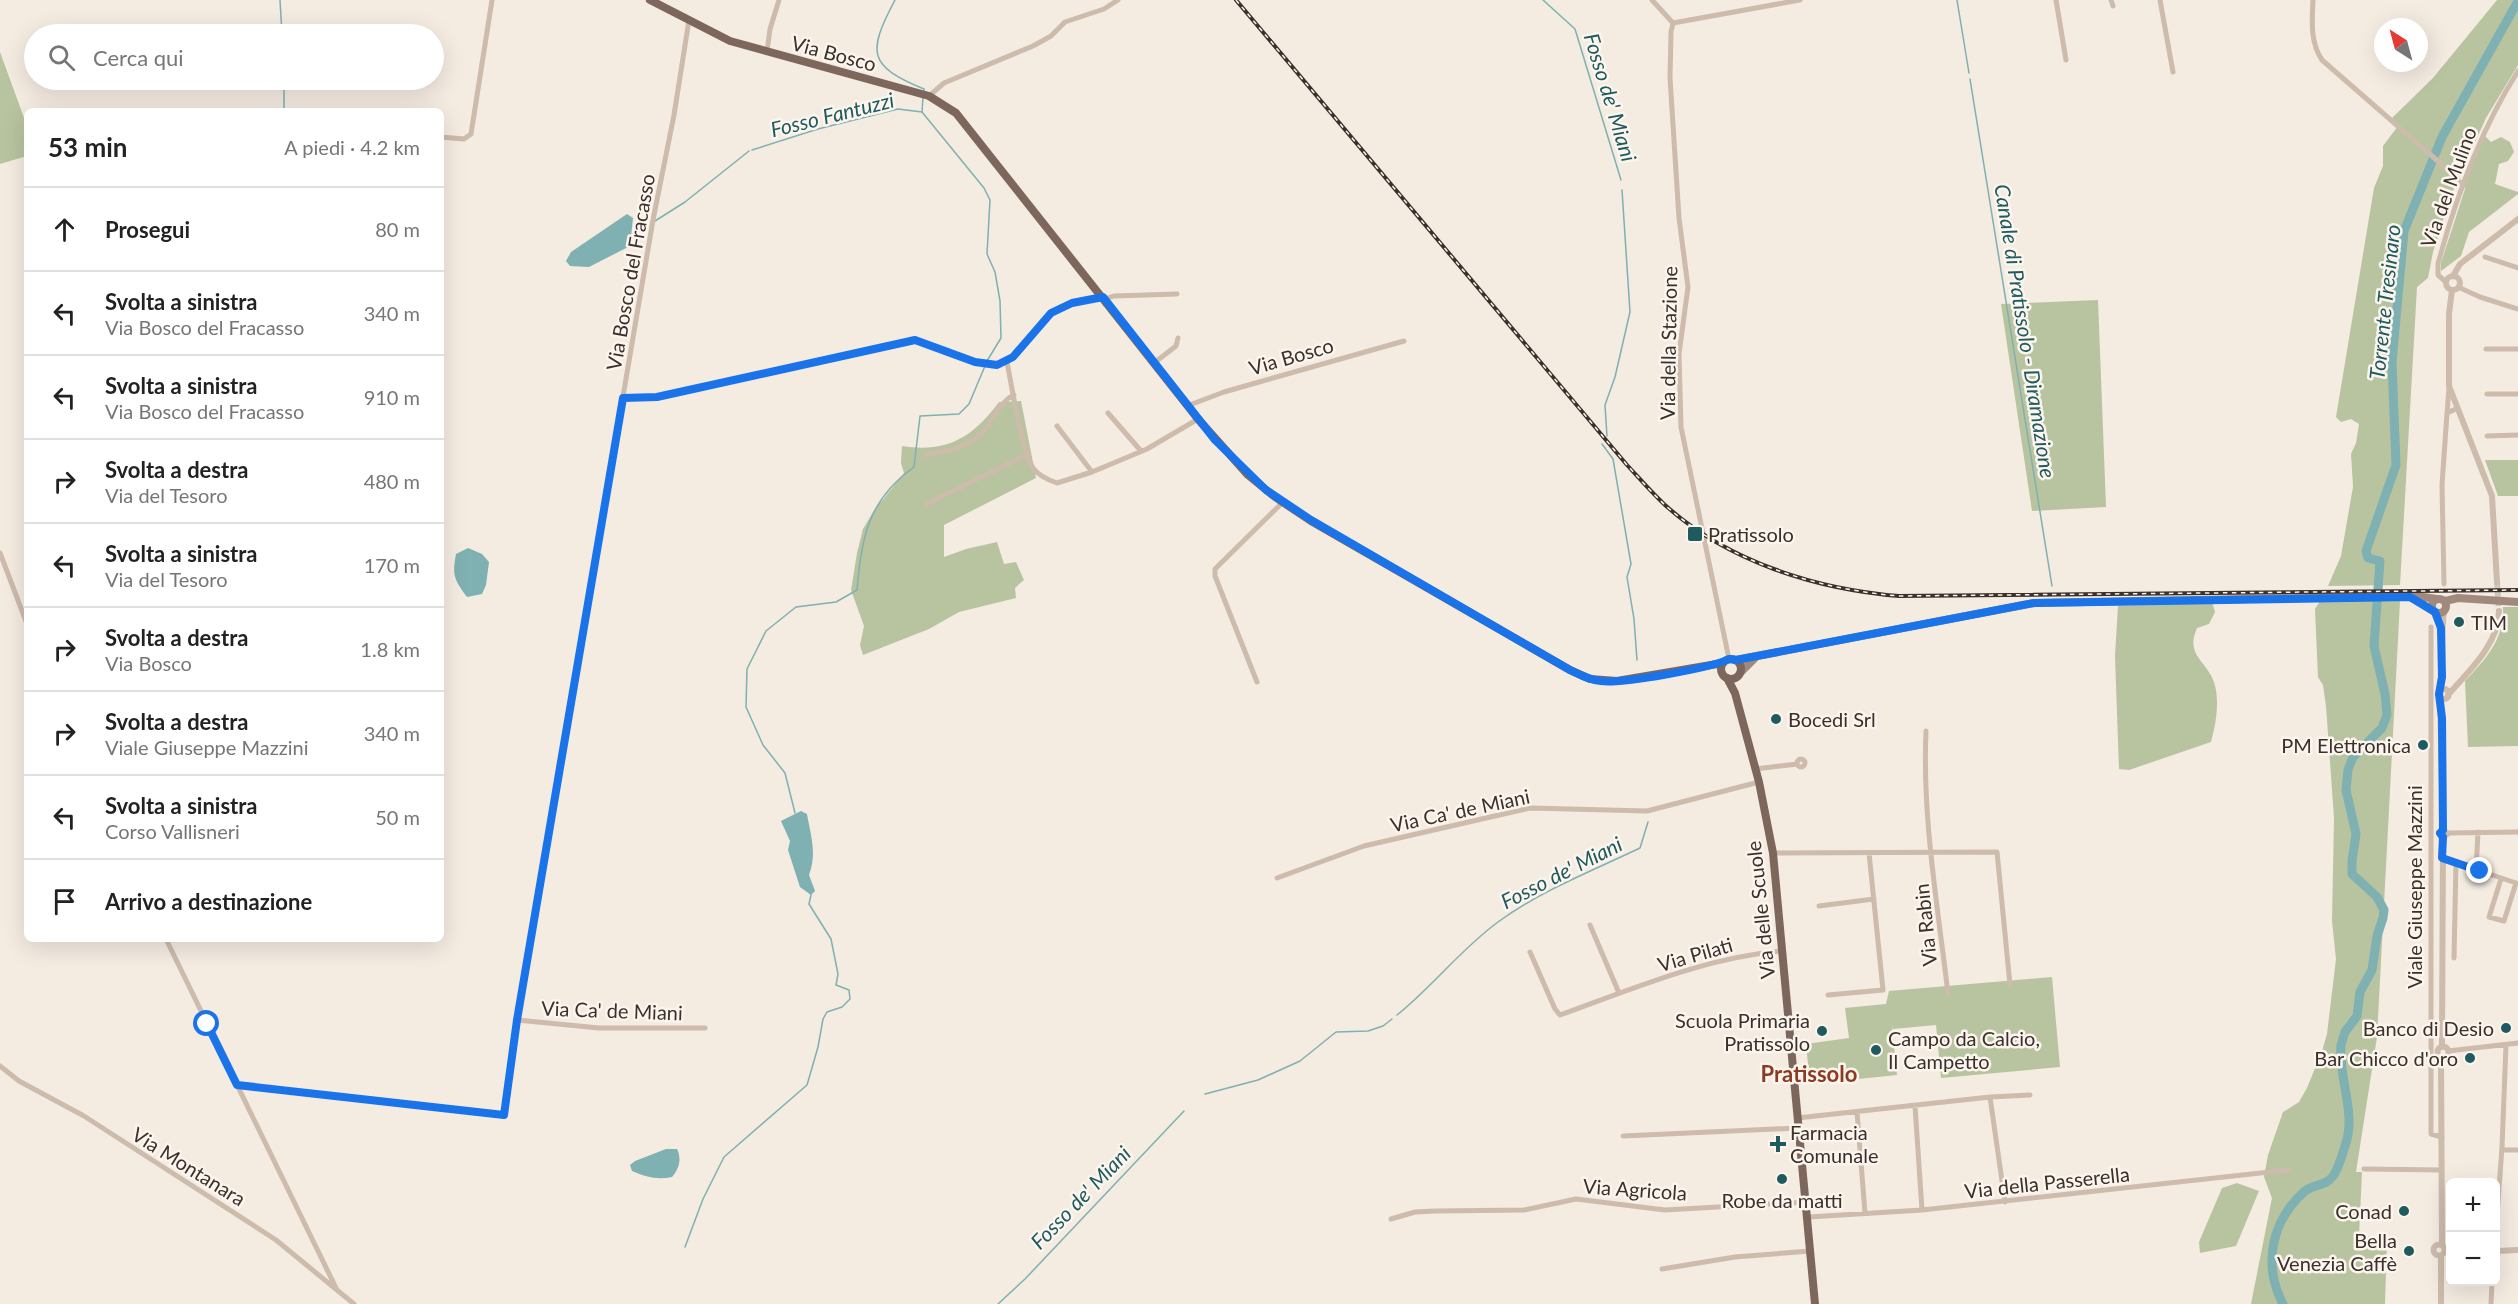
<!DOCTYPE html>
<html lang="it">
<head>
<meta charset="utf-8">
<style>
	body { margin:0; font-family:Lato,sans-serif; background:#f6f6f6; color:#222 }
	.controls { position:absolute; right:18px; bottom:18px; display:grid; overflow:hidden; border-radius:9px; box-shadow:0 6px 24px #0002 }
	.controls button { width:54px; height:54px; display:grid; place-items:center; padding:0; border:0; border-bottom:2px solid #e0e0e0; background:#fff; color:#222; font:30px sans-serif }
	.compass { position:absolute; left:2374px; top:18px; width:54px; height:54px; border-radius:50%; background:#fff; box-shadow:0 6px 24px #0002; rotate:324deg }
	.stop { position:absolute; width:18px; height:18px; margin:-14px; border:4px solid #1a73e8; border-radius:50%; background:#fff }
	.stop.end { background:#1a73e8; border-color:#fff; box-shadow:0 2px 6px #0008 }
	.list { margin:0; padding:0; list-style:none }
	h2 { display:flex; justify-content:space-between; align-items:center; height:78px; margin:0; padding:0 24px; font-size:26px }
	h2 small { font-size:20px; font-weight:400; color:#767676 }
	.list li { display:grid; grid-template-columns:39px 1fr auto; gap:18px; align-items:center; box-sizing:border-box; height:84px; padding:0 24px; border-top:2px solid #e0e0e0 }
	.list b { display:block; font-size:22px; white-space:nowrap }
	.list p { margin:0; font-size:20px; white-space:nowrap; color:#767676 }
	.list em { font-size:20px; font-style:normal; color:#767676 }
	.icon { flex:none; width:33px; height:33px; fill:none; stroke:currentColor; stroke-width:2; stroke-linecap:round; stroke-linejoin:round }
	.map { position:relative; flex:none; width:2518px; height:1304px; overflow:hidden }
	.search { position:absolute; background:#fff; box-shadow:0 6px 24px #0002; left:24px; top:24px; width:420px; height:66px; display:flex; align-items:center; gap:15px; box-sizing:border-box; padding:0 21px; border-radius:33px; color:#767676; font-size:22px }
	.panel { position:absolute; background:#fff; box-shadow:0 6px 24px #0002; left:24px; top:108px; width:420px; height:834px; border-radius:9px }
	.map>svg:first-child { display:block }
	.green { fill:#b8c4a0 }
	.water { fill:#7fb0b2 }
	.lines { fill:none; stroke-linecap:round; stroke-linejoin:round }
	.stream { stroke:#7fb0b2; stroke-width:1.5 }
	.river { stroke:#7fb0b2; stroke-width:9 }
	.tertiary-tunnel { stroke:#cfc6bd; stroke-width:6; stroke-dasharray:6 3; stroke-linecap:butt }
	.minor { stroke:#cdbbac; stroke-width:5 }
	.tertiary { stroke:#cdbbac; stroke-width:6 }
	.secondary { stroke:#a18a7d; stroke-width:8 }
	.primary { stroke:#7d675c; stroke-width:8 }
	.rail-casing { stroke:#3b302b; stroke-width:4 }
	.rail { stroke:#fbf5ee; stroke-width:1.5; stroke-dasharray:4.5; stroke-linecap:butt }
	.route { stroke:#1a73e8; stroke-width:8 }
	.poi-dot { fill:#1f5a5e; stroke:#fbf5ee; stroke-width:2 }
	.labels { text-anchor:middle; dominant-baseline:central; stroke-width:5; stroke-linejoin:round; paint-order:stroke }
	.street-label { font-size:20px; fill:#3b302b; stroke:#fbf5ee }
	.poi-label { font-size:20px; fill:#3b302b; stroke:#fbf5ee; text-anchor:end }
	.water-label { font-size:21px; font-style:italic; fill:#1f5a5e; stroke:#fbf5ee }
	.quarter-label { font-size:22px; font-weight:bold; fill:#8c3b22; stroke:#fbf5ee }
</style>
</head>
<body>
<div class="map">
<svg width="2518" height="1304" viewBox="0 0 2518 1304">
	<rect width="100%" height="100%" fill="#f4ebe1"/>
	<path class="green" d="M2497,0h21v65l-32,53 -35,77 -18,57 -5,26 -11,9 -17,298 -72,1 13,-30 12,-69 -2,-33 5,-11 3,-19 -8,-5 -10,3 -5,-5 38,-229 9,-22v-20l15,-20 -6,-8 41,-40z
		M0,52l27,74v30l-27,8z
		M2485,136l6,6 10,-5 9,5 4,10 -6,9 -9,3 -4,20 23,8v2l-49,38 -8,24 -20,15v-8l24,-74 -1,-5z
		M2098,300l8,207 -74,4 -31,-207z
		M1021,401l15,77 -92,47v32l22,-8 31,-7 7,22 12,-2 8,18 -9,8 1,10 -57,14 -30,17 -66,26 -3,-10 4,-19 -13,-36 6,-37 6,-24 10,-17 31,-39 -3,-10 1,-17c45,7 70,-8 97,-44z
		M2485,460h33v36h-20z
		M2320,601h80l-23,436 -21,135h6l-3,64h12l1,7h15l-2,61h-134l21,-106 -8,-21 4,-22 15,-43 16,-10 8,-14 15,-37 5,-17 9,-75 -4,-38 2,-103 -8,-112 -3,-21 -5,-8 -3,-68z
		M2212,602l3,10 -6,12 -12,4c-12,27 9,32 17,54 6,18 2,42 -3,60l-82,28 -10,-1 -4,-113 3,-50z
		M2503,607h15v139l-50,1 -3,-66c21,-22 40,-43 38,-74z
		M2052,977l8,90 -119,11 -5,-53 -43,4 -1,-4 5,50 -87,9 -4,-40 43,-6 -4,-30 41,-4 3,-13z
		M2237,1183l22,8 -23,55 -36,7 -1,-11 23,-54z"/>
	<path class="water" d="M627,214l6,4 -3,28 -41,21 -19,-1 -4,-5 5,-9z
		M468,548l14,6 7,8 -3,23 -4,9 -15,3c-13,-18 -15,-21 -11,-43z
		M801,811l6,3c4,23 10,39 2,61l6,16 -4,4 -11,-8 -12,-37 2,-9 -9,-20z
		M666,1149h11c5,10 2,20 -5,28 -15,3 -26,0 -40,-6l-2,-6 5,-4z"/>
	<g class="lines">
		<path class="stream" d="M280,0l2,34
			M895,0c-28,53 -27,66 29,89v3
			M1543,0l32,29 46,151
			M1957,0l12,73
			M1970,79l82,507
			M284,80v31
			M922,112l62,76 6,12 -3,54 8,18 5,29 1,37 -14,23
			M752,150l66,-21 80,-20 24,3 1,-15
			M655,221l30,-19 64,-51
			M1607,436l-2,-31 10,-28 15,-65 -8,-122
			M1602,444l11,15 18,105 -4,13 7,42 3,41
			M795,813l-10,-40 -22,-28 -17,-38 1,-38 19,-38 30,-24 40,-5 21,-12c4,-53 12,-91 57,-123l6,-51 39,-2 10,-10 16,-38
			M1397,1015c36,-29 64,-66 101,-93 44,-32 94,-51 142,-74l8,-26
			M1205,1094l53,-14 42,-19 36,-29 32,-1 15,-5 9,-7
			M685,1247l18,-48 21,-42 83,-72 11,-38 5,-28 4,-7 15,-5 8,-8 -1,-9 -13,-5 2,-11 -7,-35 -22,-35 2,-9
			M998,1304l27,-25 159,-168"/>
		<path class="river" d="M2283,1304c-21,-40 -11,-84 22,-113 9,-7 21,-5 28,-15 6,-8 9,-21 12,-30 12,-33 -7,-68 -4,-101l4,-13 12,-16 3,-24 12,-22 5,-34 6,-18 1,-8 -7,-13 -25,-23v-13l4,-27 -10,-44 2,-20 5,-13 29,-29 5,-13 -2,-21 -11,-48 6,-85 -12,-3 -2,-7 30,-86 -4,-103 12,-131 38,-94 76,-136"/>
		<path class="tertiary-tunnel" d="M2497,582l2,29"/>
		<path class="minor" d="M1652,0l21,23
			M2056,0l10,60
			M2111,0l2,6
			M2160,0l13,72
			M2313,0c-1,21 -3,42 9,60l133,116 7,9
			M1673,23l-2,9 -1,46 9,140 9,69 -9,67 2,73 48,232
			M1673,23l127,-23
			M767,52l3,-23 9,-29
			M929,96l15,-13 89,-37 18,-10 14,-14 39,-13 14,-9
			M441,137l23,2 7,-5 21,-134
			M2485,257l33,11
			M2446,282l-8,-7v-11c18,-68 42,-133 80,-193
			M2458,287l22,10 38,12
			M1105,299l9,-3 63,-2
			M2486,349h32
			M1007,362c5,25 14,86 26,106 6,8 15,12 24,15l35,-11 55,-23 51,-30
			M1154,363l22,-17 2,-8
			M2449,388l-2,25 11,-5
			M2487,394h31
			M623,398l34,-1 258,-57 60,22 22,3 16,-8 38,-44 21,-10 29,-6
			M1187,406l37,-14 180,-51
			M1108,413l33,38
			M1057,426l35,46
			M2487,436l31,-1
			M924,455c20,-4 42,-6 57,-21 10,-10 21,-35 33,-39
			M927,504l101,-50
			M0,553l27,71
			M2444,584l-2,-99 5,-72
			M2431,627v507l11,3
			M1257,682l-42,-106v-7l68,-67
			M1926,731c-4,87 12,176 22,263
			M1797 763a4 4 0 1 1 8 0a4 4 0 1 1-8 0Z
			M1755,769l42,-5
			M2448,833l70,-1
			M1773,853l224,-1 13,133
			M2442,858l74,25 -12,38 -15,-4 12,-38
			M2476,870l2,-38
			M1277,878l87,-32 166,-38 117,3 112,-29
			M1819,906l55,-7
			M1590,925l29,68
			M166,939l170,349
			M1530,952l25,57 5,6c72,-26 144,-57 221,-64
			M2454,958l2,-96
			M1828,995l55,-5 -14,-137
			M517,1020l82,8h106
			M2448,1051l70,-8
			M0,1066l19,15 65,35 192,124 78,64
			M237,1085l267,30 13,-95 136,-800 21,-105 15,-95
			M1990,1097l15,105
			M1915,1106l7,104
			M1857,1112l8,101
			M1797,1118l193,-21 40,-2
			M1623,1136l175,-8
			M2502,1150h16
			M2364,1169l77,1
			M1809,1217l113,-7 367,-40
			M1391,1219l24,-7 20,-1 89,-1 52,-11 89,11 142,-8
			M2496,1230l6,-83 4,-102
			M1662,1269l73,-12 75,-6
			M2491,1304l1,-22"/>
		<path class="tertiary" d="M2453,276l7,-12 58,-45
			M2446 283a7 7 0 1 1 14 0a7 7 0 1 1-14 0Z
			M2452,290l-3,24v72l43,110 5,86
			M2435,612l6,15
			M2439 694a5 5 0 1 1 10 0a5 5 0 1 1-10 0Z
			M2439,692c6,-27 1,-54 5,-81
			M2448,695c20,-23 51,-51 51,-84
			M2440,697l3,133
			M2437.5 1052a5.5 5.5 0 1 1 11 0a5.5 5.5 0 1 1-11 0Z
			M2442,1047l1,-210 -3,-4 4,-3 3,4 -4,3
			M2441,1057l1,188
			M2433.5 1250a5.5 5.5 0 1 1 11 0a5.5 5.5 0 1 1-11 0Z
			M2496,1251l22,-1
			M2441,1304v-49"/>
		<path class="secondary" d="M2412,597l21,14
			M2432 606a7 7 0 1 1 14 0a7 7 0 1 1-14 0Z
			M2445,601l13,-3 60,4
			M1736,660l298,-57 382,-7 21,3
			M1741,672l15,-15"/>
		<path class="primary" d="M650,0l80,41 199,55 27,17 242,306 50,56 27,22 36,24 259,149 20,9 27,2 106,-18
			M1721 669a10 10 0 1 1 20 0a10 10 0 1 1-20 0Z
			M1727,678l8,15 24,89 14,71 42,451"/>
		<g class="rail-casing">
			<path id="rail" d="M1236,0l391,465c13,14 25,28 38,40 63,57 151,84 234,91l619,-6"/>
		</g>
		<use href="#rail" class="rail"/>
	</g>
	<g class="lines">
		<path class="route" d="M207,1024l30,61 267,30 13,-95 106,-622 34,-1 258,-57 60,22 22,3 16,-8 38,-44 21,-10 31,-6 112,143 51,50 45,30 259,150c10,5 20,10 31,11 20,3 110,-13 128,-22l7,1 298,-57 376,-6 25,15 6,16 1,49 -3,17 3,24 1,112 -3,3 3,4 -1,21 38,13"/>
	</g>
	<g class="poi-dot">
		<rect x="1687" y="526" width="16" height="16" rx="3"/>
		<circle cx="2459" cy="622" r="6"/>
		<circle cx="1776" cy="719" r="6"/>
		<circle cx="2423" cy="745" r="6"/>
		<circle cx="2506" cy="1028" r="6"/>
		<circle cx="1822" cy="1031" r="6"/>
		<circle cx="1876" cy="1050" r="6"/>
		<circle cx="2470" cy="1058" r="6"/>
		<path d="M1775 1135h6v6h6v6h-6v6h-6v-6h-6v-6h6z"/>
		<circle cx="1782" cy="1179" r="6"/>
		<circle cx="2404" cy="1211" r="6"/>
		<circle cx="2409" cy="1251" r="6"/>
	</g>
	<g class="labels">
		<g class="street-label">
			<text transform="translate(834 53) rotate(15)">Via Bosco</text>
			<text transform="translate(2448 187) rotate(-70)">Via del Mulino</text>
			<text transform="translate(630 272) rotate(-80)">Via Bosco del Fracasso</text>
			<text transform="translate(1668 343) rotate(-89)">Via della Stazione</text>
			<text transform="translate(1291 356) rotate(-16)">Via Bosco</text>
			<text transform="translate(1460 810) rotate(-12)">Via Ca' de Miani</text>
			<text transform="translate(2414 887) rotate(-90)">Viale Giuseppe Mazzini</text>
			<text transform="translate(1760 910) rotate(-96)">Via delle Scuole</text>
			<text transform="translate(1925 925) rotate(-96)">Via Rabin</text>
			<text transform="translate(1695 954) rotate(-16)">Via Pilati</text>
			<text transform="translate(612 1010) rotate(2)">Via Ca' de Miani</text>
			<text transform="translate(189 1166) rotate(32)">Via Montanara</text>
			<text transform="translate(2047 1182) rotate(-6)">Via della Passerella</text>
			<text transform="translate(1635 1189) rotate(4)">Via Agricola</text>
		</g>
		<g class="poi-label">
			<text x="1708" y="534" text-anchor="start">Pratissolo</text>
			<text x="2471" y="622" text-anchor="start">TIM</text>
			<text x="1788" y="719" text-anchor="start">Bocedi Srl</text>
			<text x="2411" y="745">PM Elettronica</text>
			<text x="1810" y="1020">Scuola Primaria<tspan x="1810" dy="23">Pratissolo</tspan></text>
			<text x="2494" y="1028">Banco di Desio</text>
			<text x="1888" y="1038" text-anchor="start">Campo da Calcio,<tspan x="1888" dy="23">Il Campetto</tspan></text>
			<text x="2458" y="1058">Bar Chicco d'oro</text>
			<text x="1790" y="1132" text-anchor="start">Farmacia<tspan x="1790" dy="23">Comunale</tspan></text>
			<text x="1782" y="1200" text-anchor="middle">Robe da matti</text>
			<text x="2392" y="1211">Conad</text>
			<text x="2397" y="1240">Bella<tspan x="2397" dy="23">Venezia Caffè</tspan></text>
		</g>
		<g class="water-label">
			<text transform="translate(1611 97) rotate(73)">Fosso de' Miani</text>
			<text transform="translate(832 114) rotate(-14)">Fosso Fantuzzi</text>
			<text transform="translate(2384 302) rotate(-84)">Torrente Tresinaro</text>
			<text transform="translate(2026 331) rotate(81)">Canale di Pratissolo - Diramazione</text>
			<text transform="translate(1561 872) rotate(-27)">Fosso de' Miani</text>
			<text transform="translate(1080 1197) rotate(-46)">Fosso de' Miani</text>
		</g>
		<g class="quarter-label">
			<text x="1809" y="1073">Pratissolo</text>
		</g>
	</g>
</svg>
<div class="controls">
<button>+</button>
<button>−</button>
</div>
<svg class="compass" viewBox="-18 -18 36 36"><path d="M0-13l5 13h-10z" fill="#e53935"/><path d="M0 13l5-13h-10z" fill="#767676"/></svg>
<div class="stop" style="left:207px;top:1024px"></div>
<div class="stop end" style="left:2480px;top:871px"></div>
<div class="search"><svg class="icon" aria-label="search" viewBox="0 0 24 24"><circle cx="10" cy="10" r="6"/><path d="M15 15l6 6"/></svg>Cerca qui</div>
<section class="panel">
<h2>53 min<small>A piedi · 4.2 km</small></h2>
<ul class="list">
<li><svg class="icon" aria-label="ahead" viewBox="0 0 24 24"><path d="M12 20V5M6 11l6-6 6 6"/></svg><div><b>Prosegui</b></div><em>80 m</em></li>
<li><svg class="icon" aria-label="left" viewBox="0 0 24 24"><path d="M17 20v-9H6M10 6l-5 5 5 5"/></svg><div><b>Svolta a sinistra</b><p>Via Bosco del Fracasso</p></div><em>340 m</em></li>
<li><svg class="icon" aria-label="left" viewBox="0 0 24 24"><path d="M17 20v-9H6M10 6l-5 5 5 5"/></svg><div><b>Svolta a sinistra</b><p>Via Bosco del Fracasso</p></div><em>910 m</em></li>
<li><svg class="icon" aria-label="right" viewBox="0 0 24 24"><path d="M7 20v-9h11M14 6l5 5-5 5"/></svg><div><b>Svolta a destra</b><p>Via del Tesoro</p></div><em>480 m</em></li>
<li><svg class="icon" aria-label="left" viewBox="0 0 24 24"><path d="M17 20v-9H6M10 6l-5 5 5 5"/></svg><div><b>Svolta a sinistra</b><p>Via del Tesoro</p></div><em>170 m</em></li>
<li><svg class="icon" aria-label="right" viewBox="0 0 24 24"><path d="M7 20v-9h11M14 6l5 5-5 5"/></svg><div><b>Svolta a destra</b><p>Via Bosco</p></div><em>1.8 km</em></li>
<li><svg class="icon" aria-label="right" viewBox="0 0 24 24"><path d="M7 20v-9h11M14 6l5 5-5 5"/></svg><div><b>Svolta a destra</b><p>Viale Giuseppe Mazzini</p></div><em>340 m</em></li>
<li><svg class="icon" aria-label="left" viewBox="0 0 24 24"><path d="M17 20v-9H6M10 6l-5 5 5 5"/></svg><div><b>Svolta a sinistra</b><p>Corso Vallisneri</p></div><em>50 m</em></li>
<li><svg class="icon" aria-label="arrive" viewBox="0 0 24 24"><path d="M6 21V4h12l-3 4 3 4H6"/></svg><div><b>Arrivo a destinazione</b></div></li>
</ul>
</section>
</div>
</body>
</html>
